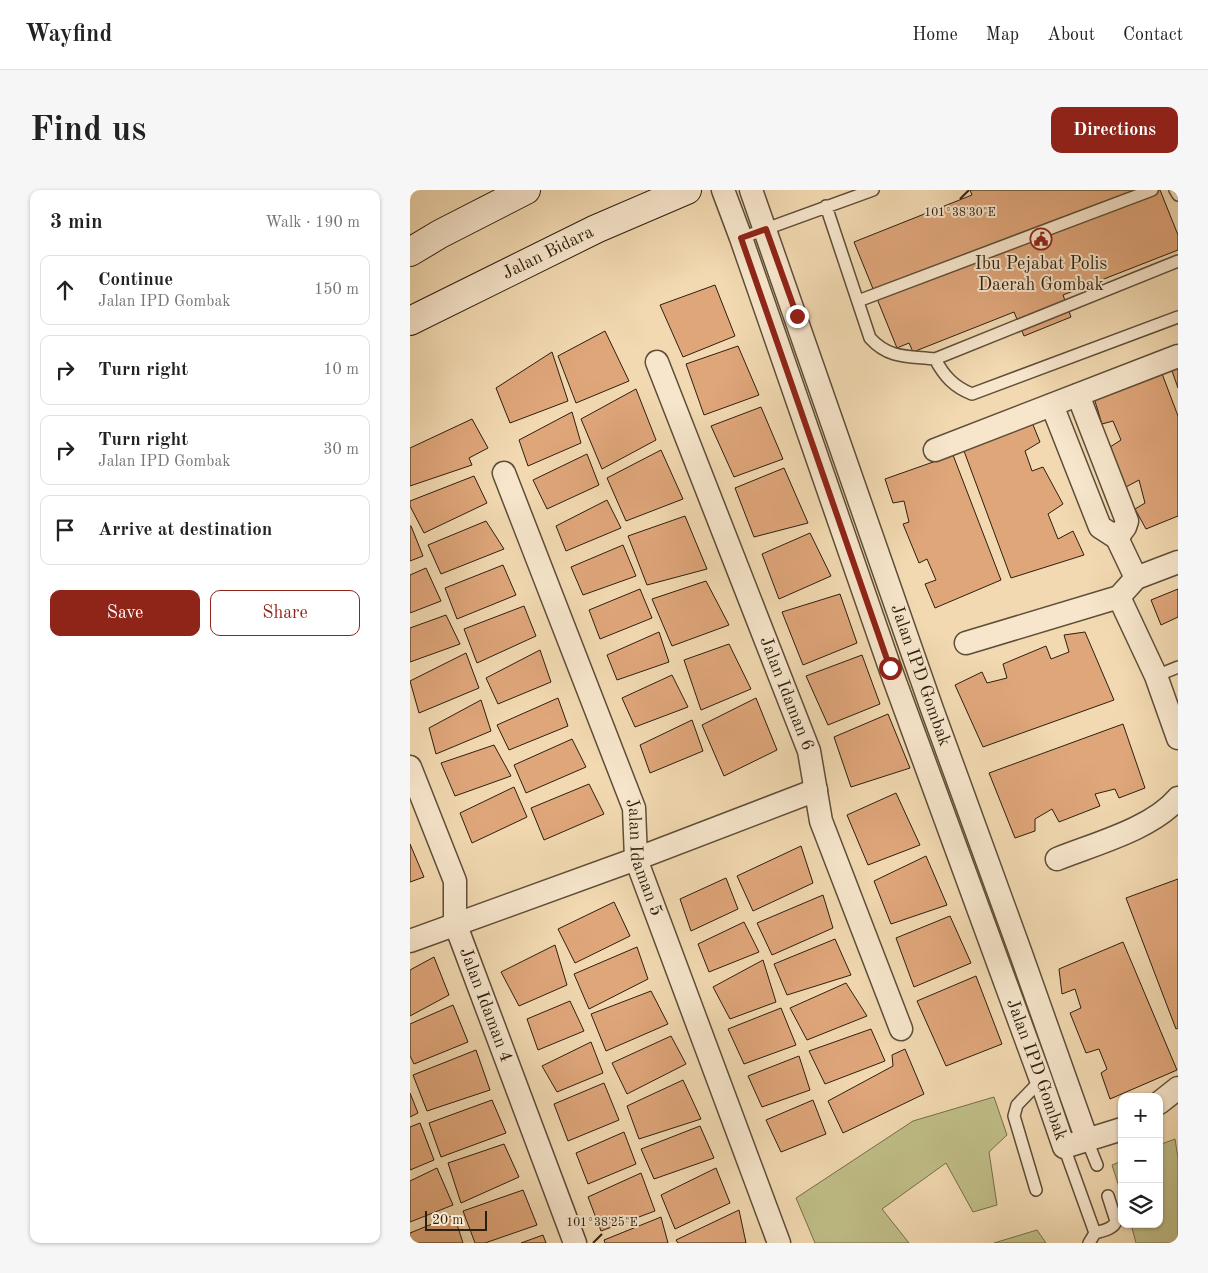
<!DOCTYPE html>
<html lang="en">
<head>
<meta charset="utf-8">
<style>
	body { margin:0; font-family:"Old Standard TT",serif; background:#f6f6f6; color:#222 }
	.controls { position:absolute; right:15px; bottom:15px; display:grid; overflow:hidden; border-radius:10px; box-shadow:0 1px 4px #0004 }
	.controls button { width:45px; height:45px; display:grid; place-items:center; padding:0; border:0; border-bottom:1px solid #e0e0e0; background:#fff; color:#222; font:25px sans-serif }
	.scale { position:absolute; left:15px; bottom:12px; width:62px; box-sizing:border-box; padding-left:5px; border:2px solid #2d1f0f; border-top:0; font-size:14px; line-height:18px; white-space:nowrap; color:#2d1f0f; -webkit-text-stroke:4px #f7e6cc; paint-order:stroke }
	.stop { position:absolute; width:15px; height:15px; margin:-11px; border:4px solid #8f2418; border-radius:50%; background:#fff }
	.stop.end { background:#8f2418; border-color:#fff; box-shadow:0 1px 5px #0008 }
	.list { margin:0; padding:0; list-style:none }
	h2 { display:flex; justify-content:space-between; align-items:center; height:65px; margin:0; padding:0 20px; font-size:21px }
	h2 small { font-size:16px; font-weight:400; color:#767676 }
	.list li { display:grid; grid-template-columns:32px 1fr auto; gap:15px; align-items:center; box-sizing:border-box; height:70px; margin:0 10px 10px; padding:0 10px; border:1px solid #e0e0e0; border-radius:10px }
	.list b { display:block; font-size:19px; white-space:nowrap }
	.list p { margin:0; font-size:16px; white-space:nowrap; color:#767676 }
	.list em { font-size:16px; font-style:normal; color:#767676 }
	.actions { display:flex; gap:10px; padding:15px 20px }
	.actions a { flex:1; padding:11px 0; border:1px solid #8f2418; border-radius:10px; text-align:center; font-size:18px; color:#8f2418 }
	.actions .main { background:#8f2418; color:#fff }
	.icon { flex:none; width:28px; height:28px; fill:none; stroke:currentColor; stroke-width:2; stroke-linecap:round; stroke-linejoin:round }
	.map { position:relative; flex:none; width:768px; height:1053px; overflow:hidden; border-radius:10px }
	header { display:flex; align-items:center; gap:30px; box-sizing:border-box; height:70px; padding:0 25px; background:#fff; border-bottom:1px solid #e0e0e0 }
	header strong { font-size:24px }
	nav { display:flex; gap:28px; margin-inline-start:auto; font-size:18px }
	.intro { display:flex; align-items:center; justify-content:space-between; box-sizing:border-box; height:120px; padding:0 30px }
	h1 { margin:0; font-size:35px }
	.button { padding:12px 22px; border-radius:10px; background:#8f2418; color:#fff; font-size:18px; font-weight:700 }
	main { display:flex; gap:30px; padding:0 30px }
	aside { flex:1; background:#fff; border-radius:10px; box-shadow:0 1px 4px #0004 }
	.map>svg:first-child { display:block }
	.green { fill:#c0be87; stroke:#766e4b }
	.building { fill:#dfa67a; stroke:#2d1f0f }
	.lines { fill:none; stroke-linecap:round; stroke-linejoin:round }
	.lane-casing { stroke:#5e4e38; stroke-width:14 }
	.street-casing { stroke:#5e4e38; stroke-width:25 }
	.secondary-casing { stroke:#2d1f0f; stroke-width:30 }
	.lane { stroke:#f7e6cc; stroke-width:11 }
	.street { stroke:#f7e6cc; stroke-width:22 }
	.secondary { stroke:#f7e6cc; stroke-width:28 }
	.route { stroke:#8f2418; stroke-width:6 }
	.ticks { fill:none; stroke:#2d1f0f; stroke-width:2 }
	.labels { text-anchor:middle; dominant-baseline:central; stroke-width:4; stroke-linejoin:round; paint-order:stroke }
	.street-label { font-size:18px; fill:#2d1f0f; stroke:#f7e6cc }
	.poi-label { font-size:18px; fill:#2d1f0f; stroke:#f7e6cc }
	.ticks-label { font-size:12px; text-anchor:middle; fill:#2d1f0f; stroke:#f7e6cc; stroke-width:4; stroke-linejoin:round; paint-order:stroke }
</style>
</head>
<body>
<header>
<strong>Wayfind</strong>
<nav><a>Home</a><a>Map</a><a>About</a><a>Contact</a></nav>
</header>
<div class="intro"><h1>Find us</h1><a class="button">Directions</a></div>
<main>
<aside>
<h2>3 min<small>Walk · 190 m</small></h2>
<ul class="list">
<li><svg class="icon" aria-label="ahead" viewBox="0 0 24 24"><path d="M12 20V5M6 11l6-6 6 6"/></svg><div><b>Continue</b><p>Jalan IPD Gombak</p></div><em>150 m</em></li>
<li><svg class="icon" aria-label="right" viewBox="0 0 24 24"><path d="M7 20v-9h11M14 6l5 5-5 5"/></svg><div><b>Turn right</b></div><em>10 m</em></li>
<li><svg class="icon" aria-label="right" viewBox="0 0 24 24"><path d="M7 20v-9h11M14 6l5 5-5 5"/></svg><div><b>Turn right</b><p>Jalan IPD Gombak</p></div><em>30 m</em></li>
<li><svg class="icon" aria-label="arrive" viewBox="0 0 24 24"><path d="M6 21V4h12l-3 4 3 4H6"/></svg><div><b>Arrive at destination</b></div></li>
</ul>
<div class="actions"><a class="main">Save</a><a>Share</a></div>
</aside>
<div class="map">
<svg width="768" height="1053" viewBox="0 0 768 1053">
	<rect width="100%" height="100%" fill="#f2d9b1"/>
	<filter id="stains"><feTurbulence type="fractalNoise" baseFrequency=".004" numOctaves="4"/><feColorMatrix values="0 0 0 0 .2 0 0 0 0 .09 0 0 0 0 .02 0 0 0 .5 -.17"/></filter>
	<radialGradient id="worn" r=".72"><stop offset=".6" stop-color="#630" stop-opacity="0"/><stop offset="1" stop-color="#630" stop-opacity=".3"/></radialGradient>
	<path class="green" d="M584,907l13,38 -18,17 8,53 -24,7 -27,-49 -64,46 27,34h-94l-19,-45 117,-77z
		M765,949l3,19v85h-42l-5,-19h28v-79z
		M712,971v35l-10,-31z
		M627,1040l9,13h-52z"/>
	<path class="building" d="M560,0h190l18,45v15l-115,45 8,22 -47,19 -10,-24 -101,40 -4,-9 -12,5 -43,-106 118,-47z
		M305,95l20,51 -52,21 -23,-52z
		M195,141l24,50 -53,22 -18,-47z
		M328,156l21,49 -55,20 -18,-51z
		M142,162l16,49 -58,22 -14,-35z
		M768,178v20l-6,-17z
		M751,181l17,45v100l-32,13 -11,-20 10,-6 -6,-23 -13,7 -16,-40 11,-7 -8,-19 -11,3 -8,-26z
		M226,199l20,51 -54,29 -21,-50z
		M351,217l22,52 -49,18 -23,-51z
		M162,222l9,31 -53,23 -9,-26z
		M62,229l16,29 -19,10 3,7 -62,21v-38z
		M621,230l9,22 -15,9 7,20 11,-4 20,37 -15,10 10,25 15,-8 11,24 -73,23 -47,-127z
		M251,260l22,49 -57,22 -19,-43z
		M177,264l12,31 -52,24 -14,-29z
		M543,265l48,125 -66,28 -10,-24 11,-4 -9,-21 -8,4 -16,-39 6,-2 -5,-21 -11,2 -8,-24z
		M374,278l24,55 -54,14 -19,-49z
		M64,286l13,27 -63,30 -14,-27v-5z
		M197,310l14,28 -55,23 -10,-25z
		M275,326l22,53 -60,16 -19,-49z
		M76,331l18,28 -63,25 -13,-29z
		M1,336l12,30 -13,5v-35z
		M400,343l21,43 -52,23 -17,-45z
		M213,355l13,31 -53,19 -12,-28z
		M93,375l13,30 -59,24 -12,-31z
		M16,378l15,33 -31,12v-38z
		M296,391l23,44 -57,21 -20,-47z
		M230,399l12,29 -52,21 -11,-29z
		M768,399v28l-17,8 -10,-25z
		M430,404l17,49 -54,22 -21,-53z
		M114,416l12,30 -59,27 -13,-34z
		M36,425l14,29 -50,18v-34z
		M249,442l10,30 -52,18 -10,-25z
		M675,442l29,68 -131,47 -28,-62 27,-13 5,11 20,-5 -4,-14 43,-18 5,13 18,-7 -5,-17z
		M319,454l22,45 -50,21 -17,-50z
		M130,460l11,32 -53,22 -12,-26z
		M56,463l13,35 -60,25 -9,-32z
		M452,465l18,49 -52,21 -22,-49z
		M262,485l16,32 -53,20 -13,-29z
		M148,508l10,28 -59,24 -12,-25z
		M346,508l21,52 -53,26 -22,-51z
		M71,510l10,31 -55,23 -7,-26z
		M478,524l22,54 -59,19 -17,-50z
		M282,530l11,31 -53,22 -10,-28z
		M713,534l22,64 -26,10 -4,-9 -20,5 5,12 -41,16 -7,-13 -17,10v12l-20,7 -26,-65z
		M162,549l14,28 -60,26 -12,-28z
		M84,555l17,31 -56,20 -14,-33z
		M179,594l15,30 -60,26 -13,-32z
		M104,597l13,30 -55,26 -12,-30z
		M486,603l24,52 -52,20 -21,-50z
		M0,654l14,33 -14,5z
		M391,656l12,37 -60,28 -16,-35z
		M516,666l21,49 -56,19 -17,-43z
		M316,688l12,31 -47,22 -11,-32z
		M768,689v149l-2,1 -50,-131z
		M413,705l10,33 -61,27 -15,-32z
		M204,712l16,34 -55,27 -17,-34z
		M540,726l21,47 -57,24 -18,-49z
		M334,732l15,30 -50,20 -11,-28z
		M425,749l16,36 -64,20 -13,-31z
		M713,752l54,128 -67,29 -9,-26 6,-4 -8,-20 -13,4 -16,-40 11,-5 -6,-19 -13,5 -3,-25z
		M145,755l12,40 -48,21 -18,-34z
		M227,757l11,32 -59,30 -15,-35z
		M24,767l15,38 -39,21v-46z
		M353,770l13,42 -46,17 -17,-32z
		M566,786l26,68 -56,22 -29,-65z
		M436,793l21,33 -60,24 -17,-32z
		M241,801l17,33 -62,27 -15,-37z
		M160,811l14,30 -46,19 -11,-31z
		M43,815l15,37 -54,22 -4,-8v-32z
		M371,818l15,37 -52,19 -16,-35z
		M461,839l14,32 -60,23 -16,-33z
		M261,846l15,28 -59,30 -15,-31z
		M181,852l12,31 -46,19 -15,-26z
		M495,859l19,45 -81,39 -15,-32 65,-35 -1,-11z
		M66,860l14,40 -63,21 -14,-36z
		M389,866l11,34 -48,17 -14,-31z
		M273,890l18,39 -62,20 -12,-33z
		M194,893l15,37 -51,21 -14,-37z
		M0,903l8,20 -8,4z
		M82,910l14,33 -65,24 -12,-34z
		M403,910l13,34 -45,18 -15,-32z
		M10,933l14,37 -24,10v-43z
		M290,936l14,32 -60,21 -13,-30z
		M214,942l12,32 -48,20 -12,-31z
		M94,954l15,33 -58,26 -13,-40z
		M27,978l16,37 -43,17v-41z
		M306,978l14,35 -55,26 -14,-34z
		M231,983l14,38 -54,20 -13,-34z
		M113,1000l14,35 -52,18h-10l-12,-32z
		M329,1020l7,33h-68l-2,-3z
		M44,1025l9,28h-53v-10z
		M251,1027l7,26h-63l-1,-3z
		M133,1045l3,8h-25z"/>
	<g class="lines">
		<g class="lane-casing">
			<path id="lane" d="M765,0l3,5
				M416,16l44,132c19,21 38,18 65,21l243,-98
				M331,48l132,-48
				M448,111l294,-111
				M525,169c9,17 19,28 37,35l206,-77
				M746,486l22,-9
				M677,950l10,25
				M654,957l31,86 -6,10
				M626,1000l-22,-74 3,-11 24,-25
				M685,1043c7,-2 19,-4 21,-12l-8,-25"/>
		</g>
		<g class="street-casing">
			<g id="street">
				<path id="s1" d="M313,0l18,48 149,430 151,412 23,67 58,-18"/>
				<path id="s2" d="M341,0l181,519 88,242 67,189"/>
				<path id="s3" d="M247,172l152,389 12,70 80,208"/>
				<path d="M668,205l49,126 -2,6 -8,11"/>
				<path d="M642,215l48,122 17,11 19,40"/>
				<path d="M525,260l243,-94"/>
				<path id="s4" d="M94,283l130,335 2,51 143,384"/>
				<path d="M709,407l37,79 22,62"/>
				<path d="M556,453l153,-46 17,-19 42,-16"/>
				<path id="s5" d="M0,577l45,114v42l120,320"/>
				<path d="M647,669c37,-15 95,-30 121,-61"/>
				<path d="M0,751l226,-82 180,-69"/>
				<path d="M749,913l19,-15"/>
			</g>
		</g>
		<g class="secondary-casing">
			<g id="secondary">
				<path d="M0,62l30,-18 86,-44"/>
				<path id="s6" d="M0,131l186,-92 91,-39"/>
			</g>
		</g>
		<use href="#lane" class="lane"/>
		<use href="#street" class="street"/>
		<use href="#secondary" class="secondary"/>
	</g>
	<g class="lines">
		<path class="route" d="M387,126l-31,-87 -25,9 149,430"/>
	</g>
	<path class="ticks" d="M550,9l9,-9M183,1053l9,-9"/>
	<defs>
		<g id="civic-ring" transform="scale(1.125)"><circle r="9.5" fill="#f7e6cc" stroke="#8f2418" stroke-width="1.5"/><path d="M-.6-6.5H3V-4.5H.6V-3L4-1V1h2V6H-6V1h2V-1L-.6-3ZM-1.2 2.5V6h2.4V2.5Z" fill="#8f2418"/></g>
	</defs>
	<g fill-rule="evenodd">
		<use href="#civic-ring" x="631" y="49"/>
	</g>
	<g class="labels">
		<g class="street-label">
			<text stroke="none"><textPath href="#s6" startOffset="154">Jalan Bidara</textPath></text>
			<text stroke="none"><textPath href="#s2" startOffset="514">Jalan IPD Gombak</textPath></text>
			<text stroke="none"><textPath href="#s3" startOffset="356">Jalan Idaman 6</textPath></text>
			<text stroke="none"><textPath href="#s4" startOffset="410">Jalan Idaman 5</textPath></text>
			<text stroke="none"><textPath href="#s5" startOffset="252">Jalan Idaman 4</textPath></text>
			<text stroke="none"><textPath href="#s1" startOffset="934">Jalan IPD Gombak</textPath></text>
		</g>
		<g class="poi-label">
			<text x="631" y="74">Ibu Pejabat Polis<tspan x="631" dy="21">Daerah Gombak</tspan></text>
		</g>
	</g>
	<g class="ticks-label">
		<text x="550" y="26">101°38'30"E</text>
		<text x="192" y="1036">101°38'25"E</text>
	</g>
	<rect width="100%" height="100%" filter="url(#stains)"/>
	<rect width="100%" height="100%" fill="url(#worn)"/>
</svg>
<div class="controls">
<button>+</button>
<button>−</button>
<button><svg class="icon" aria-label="layers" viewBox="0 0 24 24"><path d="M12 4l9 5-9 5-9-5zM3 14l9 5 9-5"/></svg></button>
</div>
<div class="scale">20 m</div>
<div class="stop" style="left:480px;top:478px"></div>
<div class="stop end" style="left:387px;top:126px"></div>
</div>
</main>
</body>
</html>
